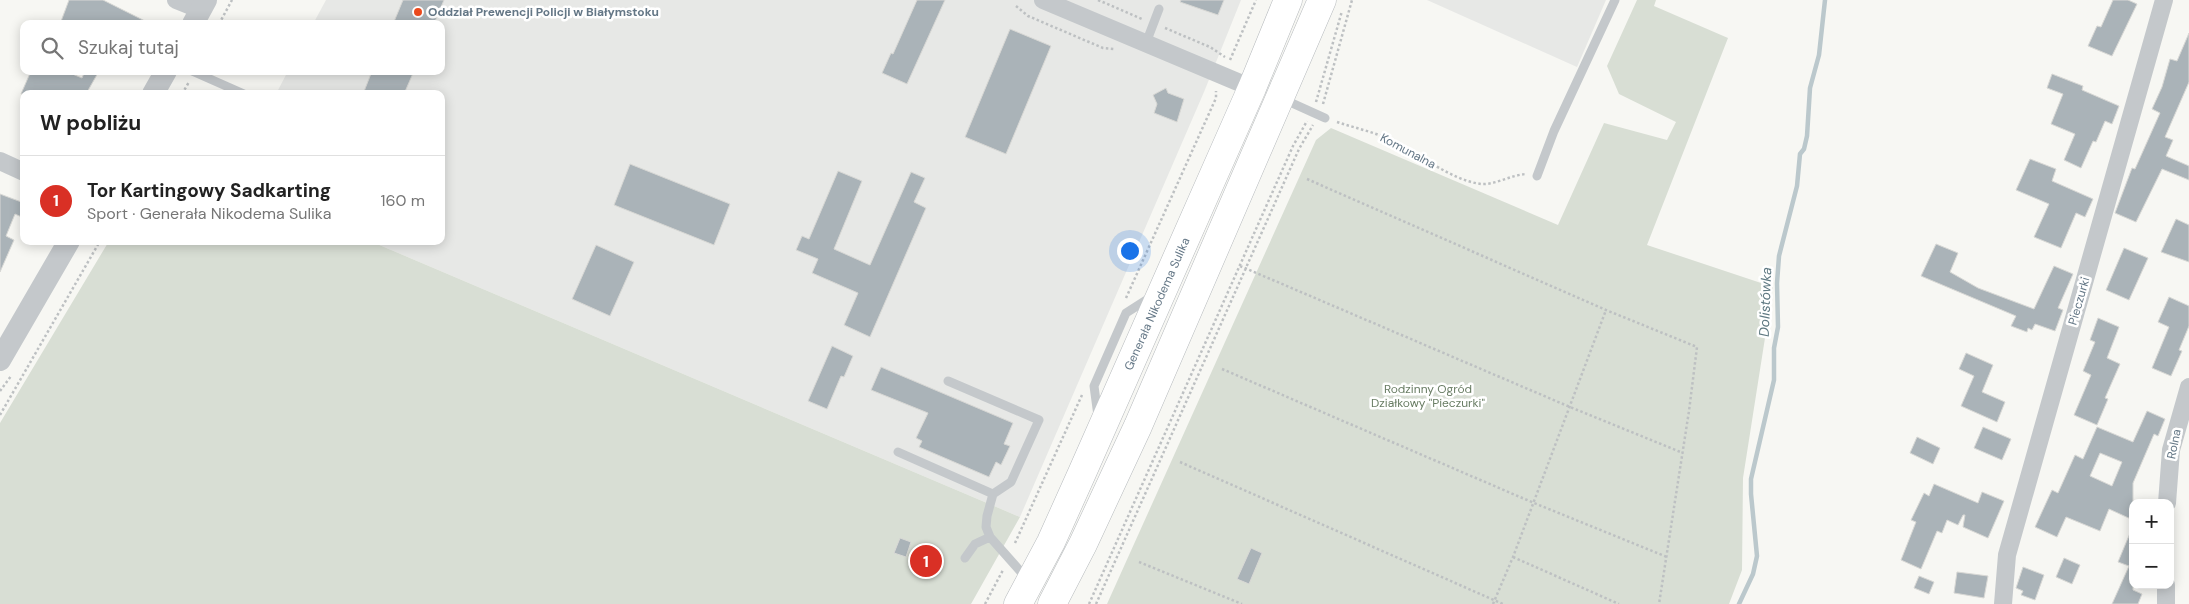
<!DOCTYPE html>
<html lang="pl">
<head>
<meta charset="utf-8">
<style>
	body { margin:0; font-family:"DM Sans",sans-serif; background:#f2f2f2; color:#222 }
	.controls { position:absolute; right:15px; bottom:15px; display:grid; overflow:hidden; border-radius:10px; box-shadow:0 2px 12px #0003 }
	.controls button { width:45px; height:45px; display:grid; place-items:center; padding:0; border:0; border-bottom:1px solid #e0e0e0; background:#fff; color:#222; font:25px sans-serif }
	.you { position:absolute; left:1129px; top:250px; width:18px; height:18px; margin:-12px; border:4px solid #fff; border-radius:50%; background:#1a73e8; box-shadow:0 0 0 8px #1a73e833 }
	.badge { display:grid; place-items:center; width:32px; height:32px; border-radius:50%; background:#d93025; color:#fff; font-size:16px; font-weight:700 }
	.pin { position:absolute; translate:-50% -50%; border:2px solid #fff; box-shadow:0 1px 5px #0006 }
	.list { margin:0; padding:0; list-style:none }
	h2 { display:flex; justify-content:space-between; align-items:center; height:65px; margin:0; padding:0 20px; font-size:21px }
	h2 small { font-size:16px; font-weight:400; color:#767676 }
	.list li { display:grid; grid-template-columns:32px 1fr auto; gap:15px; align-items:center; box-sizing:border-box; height:90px; padding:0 20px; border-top:1px solid #e0e0e0 }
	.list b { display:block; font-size:19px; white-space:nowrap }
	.list p { margin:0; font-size:16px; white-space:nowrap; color:#767676 }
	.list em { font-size:16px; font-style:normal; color:#767676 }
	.icon { flex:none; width:28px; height:28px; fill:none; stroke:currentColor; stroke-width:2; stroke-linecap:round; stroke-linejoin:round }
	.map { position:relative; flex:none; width:2189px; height:604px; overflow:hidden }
	.search { position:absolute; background:#fff; box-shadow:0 2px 12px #0003; left:20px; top:20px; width:425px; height:55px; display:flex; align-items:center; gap:12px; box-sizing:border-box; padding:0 18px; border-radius:10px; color:#767676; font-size:19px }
	.panel { position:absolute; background:#fff; box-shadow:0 2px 12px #0003; left:20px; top:90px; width:425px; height:155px; border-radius:10px }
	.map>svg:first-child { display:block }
	.built { fill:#e7e8e6 }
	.green { fill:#d8ded4 }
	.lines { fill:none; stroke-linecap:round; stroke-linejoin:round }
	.stream { stroke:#bbc8cc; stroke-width:4.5 }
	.building { fill:#aab3b8; stroke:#d8d8d5; fill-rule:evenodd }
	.trunk-casing { stroke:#b6babd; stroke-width:29 }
	.path { stroke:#bdc0c2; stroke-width:2.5; stroke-dasharray:2.5 2.5; stroke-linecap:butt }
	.service { stroke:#c4c8cb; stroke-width:9 }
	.minor { stroke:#c4c8cb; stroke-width:18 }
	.tertiary { stroke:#c4c8cb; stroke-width:22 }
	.trunk { stroke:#fff; stroke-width:28 }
	.poi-dot { fill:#ec4a1d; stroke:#fff; stroke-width:2 }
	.labels { text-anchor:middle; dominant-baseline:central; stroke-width:5; stroke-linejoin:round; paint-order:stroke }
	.poi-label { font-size:12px; font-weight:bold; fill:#647786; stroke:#fff; text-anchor:start }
	.street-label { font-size:12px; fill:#647786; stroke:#fff }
	.park-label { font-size:12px; fill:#687c63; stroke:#fff }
	.water-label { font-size:14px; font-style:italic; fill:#5f7982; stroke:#fff }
</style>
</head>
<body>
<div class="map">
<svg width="2189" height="604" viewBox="0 0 2189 604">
	<rect width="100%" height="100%" fill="#f7f7f3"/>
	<path class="built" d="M326,0h915l-37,92 -184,425 -650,-276h71v-147h-165l12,-23h153v-47h-128z
		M1427,0h179l-29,67z"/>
	<path class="green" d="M1637,0h19l-2,6 74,32 -81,207 126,42 -30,191 -1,92 -13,34h-622l209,-464 15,-12 227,97 46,-102 63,17 9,-18 -57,-28 -12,-28z
		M109,241h261l650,276 -49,87h-971v-181z"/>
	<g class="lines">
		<path class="stream" d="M1739,604l14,-30 4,-18 -6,-62v-15l23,-99v-32l4,-21 -1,-44 2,-27 18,-70 3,-32 4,-5 3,-13 3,-48 9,-33 6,-55"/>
	</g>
	<path class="building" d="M69,0h34l48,24h-91z
		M403,0h41l-10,24h-41z
		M917,0h28l-38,84 -25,-11 9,-20 2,1z
		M1181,0h43l-6,15 -38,-13z
		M2113,0h15l9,4 -25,52 -24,-10 9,-20 4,1z
		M1010,29l41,17 -45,108 -41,-17z
		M2189,33v49l-24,55 8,3 -7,16 23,10v14l-27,-11 -26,53 -21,-9 17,-45 3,1 25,-56 -8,-4 10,-22 8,-28 7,2z
		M31,71h34l17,7 3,-7h14l-13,23h-65z
		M372,71h42l-10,23h-41z
		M2052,74l31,12 -1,4 37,16 -7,18 -7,-3 -9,21 -3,-1 -12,27 -17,-8 11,-26 -24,-10 12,-30 -16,-6z
		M1166,88l2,5 16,6 -7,23 -23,-9 3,-9 -4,-9z
		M2030,159l26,10 -4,12 41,18 -8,18 -9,-4 -15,35 -27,-11 15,-33 -33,-14z
		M630,164l100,40 -16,41 -100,-40z
		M838,171l24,10 -28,68 36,16 41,-93 14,6 -11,24 12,6 -56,129 -26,-12 14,-32 -46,-20 6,-14 -22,-9 6,-14 7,3z
		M0,194l24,9v15l-9,-4 -9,22 8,4 -14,32z
		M2176,219l13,6v37l-28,-10z
		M1936,244l22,9 -8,19 28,16 56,21 20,-43 19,8 -15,34 5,2 -8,21 -20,-7 -3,6 -4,-2 -1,4 -16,-6 5,-10 -95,-40z
		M596,245l38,17 -24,54 -38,-17z
		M2124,248l24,10 -19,42 -23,-10z
		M2169,297l20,9v20l-10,24 3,1 -11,25 -19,-8 17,-41 -11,-5z
		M2098,318l21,9 -12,31 13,6 -15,34 3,1 -11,26 -23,-10 17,-40 -8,-4 12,-29 -5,-2z
		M832,346l21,10 -9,21 -3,-1 -14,33 -19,-8z
		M1966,353l27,12 -11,27 23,10 -8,20 -36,-16 13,-30 -15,-7z
		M881,367l132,56 -9,21 6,2 -9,19 -5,-3 -7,15 -70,-30 3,-6 -6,-3 12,-25 -57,-23z
		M2147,411l18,8 -7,17 -4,-2 -21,49v37l-24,-11 -9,22 -34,-14 -9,20 -22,-10 17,-37 6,3 17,-38 8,4 14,-32 36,15zM2100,453l22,9 -10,24 -22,-10z
		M1983,427l28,12 -9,21 -28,-12z
		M1917,437l23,11 -7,16 -23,-11z
		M1934,484l44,19 4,-11 22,9 -16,37 -25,-11 2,-12h-2l-5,10 -11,-5 -5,13 -5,-2 -16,38 -20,-9 15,-38 -5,-2 13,-27 5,3z
		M2133,526v64l9,4 -4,10h-26l17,-38 -11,-4z
		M900,538l11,4 -5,15 -12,-4z
		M1251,548l11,5 -13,31 -12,-5z
		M2064,558l16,7 -8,19 -16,-7z
		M2023,567l21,8 -9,25 -14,-5 2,-4 -7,-3z
		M1957,572l31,4 -4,22 -30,-5z
		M1919,576l15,6 -5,12 -15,-6z"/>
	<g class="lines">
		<g class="trunk-casing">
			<path id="trunk" d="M1018,604l33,-62 31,-69 170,-385 36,-88
				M1052,604l31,-60 55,-118 184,-426"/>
		</g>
		<path class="path" d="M1098,0l44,19
			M1016,6l12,10 75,32 11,1
			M219,24l13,-24
			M1165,28l45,19 15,10
			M1230,60l26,-60
			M182,94l7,-12
			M1316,102l26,-91
			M1323,104l29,-104
			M1337,122c18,6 37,10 54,18 28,13 59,40 90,44 14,1 30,-9 45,-10
			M1307,179l299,131 91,37 -8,64 -30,193
			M1240,266l330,141 113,46
			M1126,298l90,-200v-7
			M1222,369l312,134 133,54
			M0,391l11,-15
			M0,415l100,-174
			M1180,462l323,142
			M1015,543l67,-148
			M1513,557l106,47
			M1139,562l103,42
			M985,604l18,-34
			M1089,604l204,-458 14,-25
			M1096,604l203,-455 14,-24
			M1493,604l20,-47 93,-247"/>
		<path class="service" d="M1146,43l13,-34
			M192,71l52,23
			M1283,99l42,19
			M1537,176l17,-45 61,-131
			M948,381l91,39 -28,62 -18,12 -6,22 -1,11 4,10 31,35
			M1098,416l-4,-30 32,-73 25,-16
			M898,452l95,42
			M965,558l10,-14 15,-7"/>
		<path class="minor" d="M176,0l25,10
			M1043,0l209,88
			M0,161l24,11
			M2167,503l4,-53 18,-63
			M2003,604l4,-49 157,-555
			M2166,604v-19"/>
		<path class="tertiary" d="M193,24l13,-24
			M153,94l13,-23
			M0,360l69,-119"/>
		<use href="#trunk" class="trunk"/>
	</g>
	<circle class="poi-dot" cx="418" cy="12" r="5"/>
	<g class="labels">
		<g class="poi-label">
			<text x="428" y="12">Oddział Prewencji Policji w Białymstoku</text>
		</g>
		<g class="street-label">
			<text transform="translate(1408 151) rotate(28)">Komunalna</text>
			<text transform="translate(2079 301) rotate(-74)">Pieczurki</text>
			<text transform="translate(1157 304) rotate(-66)">Generała Nikodema Sulika</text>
			<text transform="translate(2174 444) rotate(-79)">Rolna</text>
		</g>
		<g class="park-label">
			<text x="1428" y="389">Rodzinny Ogród<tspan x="1428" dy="14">Działkowy "Pieczurki"</tspan></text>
		</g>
		<g class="water-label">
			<text transform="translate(1765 302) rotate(-88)">Dolistówka</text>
		</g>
	</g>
</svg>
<div class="controls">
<button>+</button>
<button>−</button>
</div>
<div class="you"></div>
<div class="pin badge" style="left:926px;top:561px">1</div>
<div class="search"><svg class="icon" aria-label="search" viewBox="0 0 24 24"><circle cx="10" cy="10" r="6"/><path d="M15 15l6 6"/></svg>Szukaj tutaj</div>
<section class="panel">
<h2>W pobliżu<small></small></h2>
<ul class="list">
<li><span class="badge">1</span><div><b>Tor Kartingowy Sadkarting</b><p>Sport · Generała Nikodema Sulika</p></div><em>160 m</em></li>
</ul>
</section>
</div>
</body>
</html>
